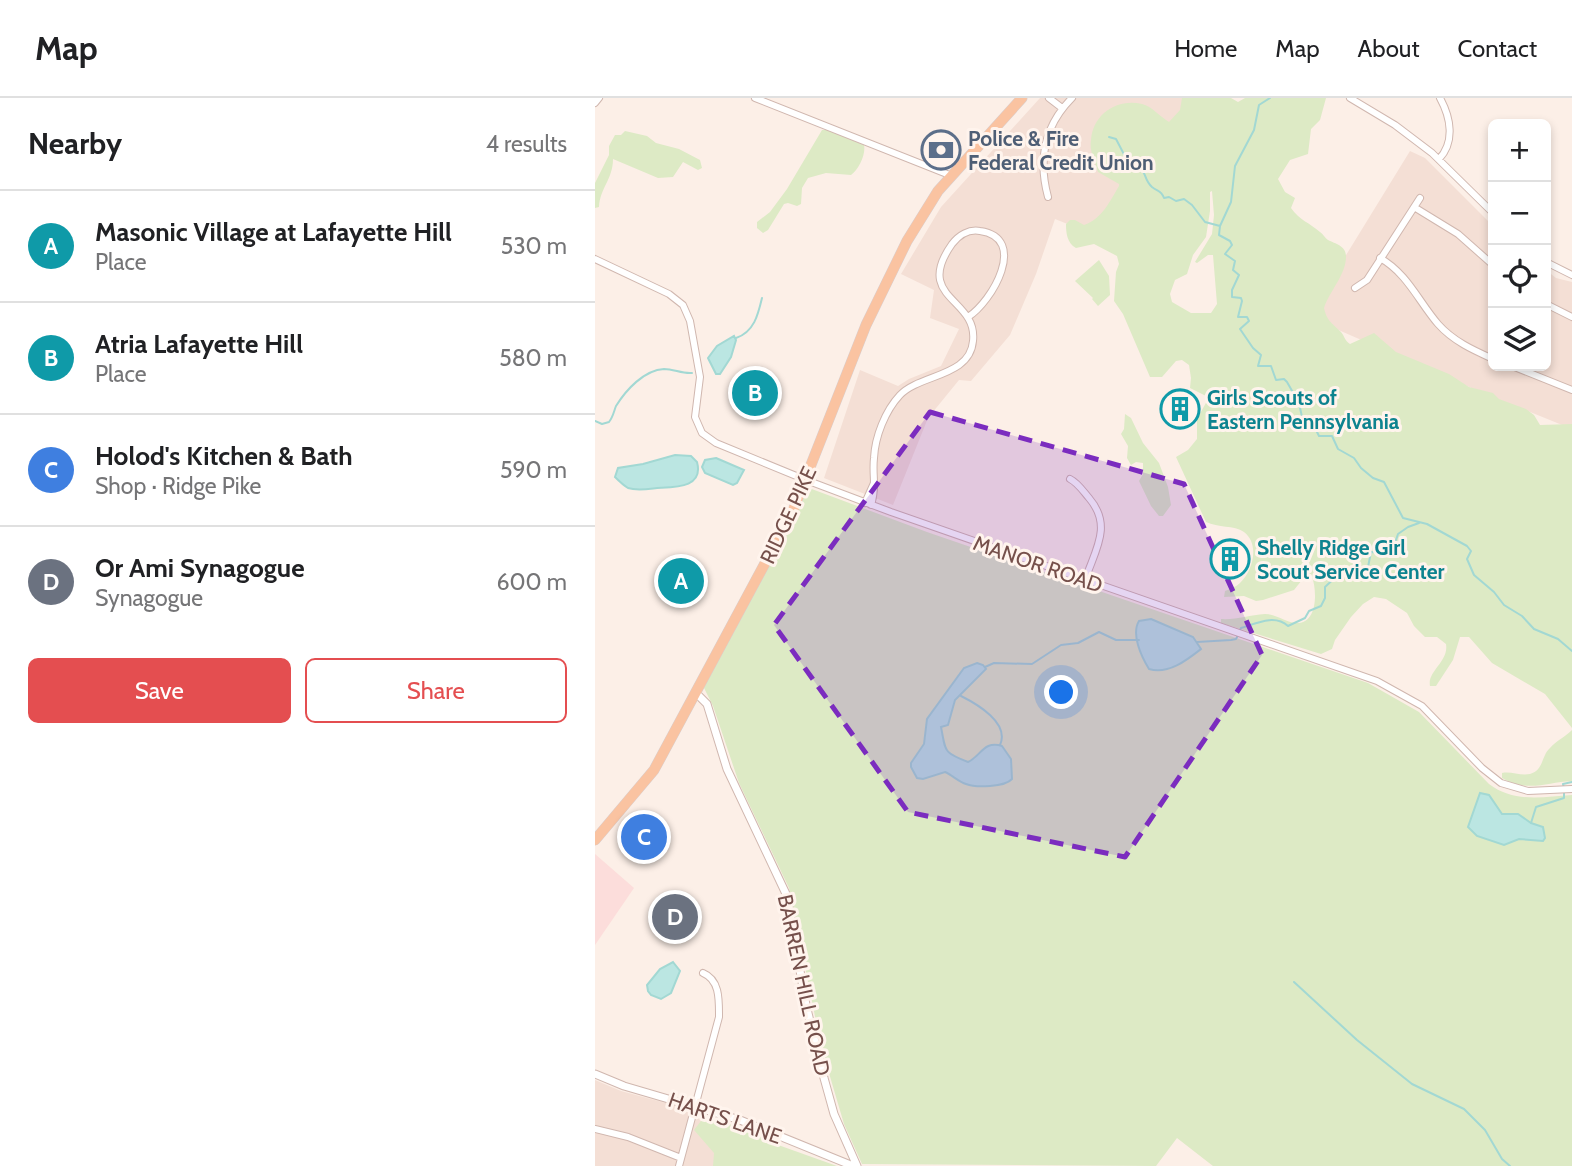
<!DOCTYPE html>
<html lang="en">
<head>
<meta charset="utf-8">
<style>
	body { margin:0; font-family:Cabin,sans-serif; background:#f2f2f2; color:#202124 }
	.controls { position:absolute; right:21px; top:21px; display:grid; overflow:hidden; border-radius:10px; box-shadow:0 4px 10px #0003 }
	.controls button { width:63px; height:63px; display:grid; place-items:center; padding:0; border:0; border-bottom:2px solid #e0e0e0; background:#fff; color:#202124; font:35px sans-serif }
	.you { position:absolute; left:467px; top:595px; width:24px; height:24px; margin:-18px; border:5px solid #fff; border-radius:50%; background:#1a73e8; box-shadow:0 0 0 10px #1a73e833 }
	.badge { display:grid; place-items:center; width:46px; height:46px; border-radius:50%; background:#e44e50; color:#fff; font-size:23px; font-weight:700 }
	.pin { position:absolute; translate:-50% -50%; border:4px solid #fff; box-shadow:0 2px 7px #0006 }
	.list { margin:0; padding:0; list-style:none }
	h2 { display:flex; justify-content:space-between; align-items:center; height:91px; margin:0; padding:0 28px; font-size:30px }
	h2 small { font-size:23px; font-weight:400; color:#757577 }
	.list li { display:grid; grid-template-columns:46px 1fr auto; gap:21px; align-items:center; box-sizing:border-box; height:112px; padding:0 28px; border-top:2px solid #e0e0e0 }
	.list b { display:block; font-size:26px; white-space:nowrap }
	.list p { margin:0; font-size:23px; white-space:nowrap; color:#757577 }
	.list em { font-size:23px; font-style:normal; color:#757577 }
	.actions { display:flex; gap:14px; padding:21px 28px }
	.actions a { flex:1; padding:16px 0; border:2px solid #e44e50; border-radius:10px; text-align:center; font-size:24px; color:#e44e50 }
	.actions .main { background:#e44e50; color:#fff }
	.icon { flex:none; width:38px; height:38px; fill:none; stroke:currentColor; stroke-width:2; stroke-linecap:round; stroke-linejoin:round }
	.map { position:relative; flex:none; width:977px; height:1068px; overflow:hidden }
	header { display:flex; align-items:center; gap:42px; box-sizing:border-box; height:98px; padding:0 35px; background:#fff; border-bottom:2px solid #e0e0e0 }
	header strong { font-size:33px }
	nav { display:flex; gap:38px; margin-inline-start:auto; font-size:24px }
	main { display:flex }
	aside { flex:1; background:#fff }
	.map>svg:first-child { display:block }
	.residential { fill:#f4dfd5 }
	.commercial { fill:#fcdddb }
	.green { fill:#ddeac5; fill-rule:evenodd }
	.water { fill:#bbe6e2; stroke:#a2d8d3; stroke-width:2 }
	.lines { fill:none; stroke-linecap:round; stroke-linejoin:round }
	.stream { stroke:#a2d8d3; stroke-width:2 }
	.minor-casing { stroke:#d0b7af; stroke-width:8 }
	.tertiary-casing { stroke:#d0b7af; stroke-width:9 }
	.primary-casing { stroke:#d9cecd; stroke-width:11 }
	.minor { stroke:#fff; stroke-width:6 }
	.tertiary { stroke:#fff; stroke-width:7 }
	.primary { stroke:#fac3a1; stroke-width:10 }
	.marked { fill:#7b2cbf; fill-opacity:0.2; stroke:#7b2cbf; stroke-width:5; stroke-dasharray:14 9; stroke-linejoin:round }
	.labels { text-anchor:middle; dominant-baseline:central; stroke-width:6; stroke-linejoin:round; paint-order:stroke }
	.service-label { font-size:21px; font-weight:bold; fill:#4e5e75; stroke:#fff4ed; text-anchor:start }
	.culture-label { font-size:21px; font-weight:bold; fill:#0d838f; stroke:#fff4ed; text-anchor:start }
	.street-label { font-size:21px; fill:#76504b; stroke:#fff4ed }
</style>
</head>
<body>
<header>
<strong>Map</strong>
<nav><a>Home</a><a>Map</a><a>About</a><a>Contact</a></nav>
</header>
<main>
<aside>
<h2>Nearby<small>4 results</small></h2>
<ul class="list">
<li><span class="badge" style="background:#0f9aa8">A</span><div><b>Masonic Village at Lafayette Hill</b><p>Place</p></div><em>530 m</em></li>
<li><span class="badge" style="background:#0f9aa8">B</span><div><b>Atria Lafayette Hill</b><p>Place</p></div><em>580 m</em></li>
<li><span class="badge" style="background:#3f7fe0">C</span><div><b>Holod's Kitchen &amp; Bath</b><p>Shop · Ridge Pike</p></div><em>590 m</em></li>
<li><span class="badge" style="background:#6b7280">D</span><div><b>Or Ami Synagogue</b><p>Synagogue</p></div><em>600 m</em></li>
</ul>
<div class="actions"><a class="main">Save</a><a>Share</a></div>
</aside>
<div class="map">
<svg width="977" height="1068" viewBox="0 0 977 1068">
	<rect width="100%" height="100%" fill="#fcefe7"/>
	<path class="residential" d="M445,0h145l-3,12 -92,123 -35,-14 -19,55 -26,61 -39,46 -12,-1 -31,38 -35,87 -69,-27 36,-108 38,16 11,-7 32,-13 18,-37 -29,-11 4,-28 -33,-16 40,-67z
		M815,53l15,7 68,68v140h53v-96l10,8 16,4v147l-89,-36 -156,-68 -11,-21z
		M0,982l26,11 82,22 -1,9 18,44h-125z"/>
	<path class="commercial" d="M0,756l39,34 -39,57z"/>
	<path class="green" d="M587,0h49l7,4 7,-4h81l-6,22 -9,9 -3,25 -18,6 -12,19 7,13 10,6 -4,10c8,12 19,15 29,24 3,2 5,6 8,8 8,4 19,6 18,18 -1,18 -17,34 -22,50 3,13 7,14 16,23 5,5 4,9 10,13l24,-11 22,19 53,22 20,13 24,6 6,6 27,10 8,6 6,10 32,-1v304l-27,-34 -53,-31 -23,-26h-9l-7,23 -17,26h-6c-3,-15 19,-24 16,-42l-9,-7h-12l-11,-11 -7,-13 -21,-14 -12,-2 -11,7 -12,13 -16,23 -3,9 -11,5 -100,-31v-4c15,1 28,-4 44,-5 12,0 21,9 32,9 21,0 20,-33 15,-46l-6,-2 -12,15 -31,10 -7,1 -12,-5 -20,1 1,-6c5,-2 11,-4 15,-8 13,-12 20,-39 4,-51 -10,-7 -26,-4 -38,-10l-30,-65 12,-7 9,-11v-20l10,-18 -1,-5 -16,-8 1,-10 -2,-13 -7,-5 -6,1 -14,16h-12l-27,-63 -9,-13 2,-29 3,-8 -2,-8 -23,-12 -18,4c-9,-5 -10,-15 -10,-24l4,-4h5l9,5c18,-6 26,-24 35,-39v-2l-21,-12c-3,-10 -9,-21 -7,-32 2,-26 26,-42 51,-36 10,2 18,13 27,18l11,-12zM617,93l2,24 -2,19 -17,28 2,1 11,-8h5l4,49 -6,9h-20l-19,-11 -2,-8 5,-14 12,-6 6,-19 13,-18 4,-26v-19z
		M227,32h5l37,15c2,9 -5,24 -13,30l-25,-2 -18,5 -6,10 -1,16 -4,2 -9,-3 -4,1 -16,26 -5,3 -6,-5v-6l13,-10 17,-23z
		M30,33l22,5 9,7 23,6 21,11 2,8 -4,2 -15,-8 -10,15 -15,1 -45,-19c0,20 -13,29 -14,48l-4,1v-25l14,-28v-9l6,-11h6z
		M504,162l10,16 1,19 -12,11 -6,-7 1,-1 -18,-17z
		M530,316l6,4 12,25 16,20 9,24 3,18 -8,11h-4l-8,-10 -12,-25 4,-7v-11l-7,-1 -5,3 -4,-7 1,-12 -7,-12 3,-5z
		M214,390l118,44 441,151 51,29 70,72c25,19 53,13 83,11v371h-359l-36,-28 -21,28 -294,-2 -18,-40 -23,-78 -32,-158 -50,-105 -26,-77 -10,-20z
		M977,632v51c-26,1 -43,12 -70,-3v-5c9,-2 18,3 28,1 14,-4 11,-18 20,-26 6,-7 15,-11 22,-18z
		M109,1019l42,12 35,17 56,20h-124l1,-13 -20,-23z"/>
	<path class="water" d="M139,238l2,4 -5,17 -11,17h-4l-8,-16 9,-12z
		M80,357l16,1 6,6c7,26 -22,25 -40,26 -9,1 -20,3 -29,0 -5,-3 -9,-7 -13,-11l3,-9 25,-4z
		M121,360l28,12 -7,13 -4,2 -28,-12 -3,-6 3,-7z
		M556,521l42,18 8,12c-14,11 -33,26 -52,20 -8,-13 -18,-35 -10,-48z
		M382,565l6,2 3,4 -31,31 -7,25 -7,2c5,24 1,25 27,35 13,-6 16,-22 34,-16l9,13 1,20c-7,8 -36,9 -46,5 -7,-2 -14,-9 -21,-12l-22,7 -6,-1 -6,-11v-4l13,-19 3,-25 37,-51z
		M885,695l9,2 13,19h16l13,9 12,4 2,11 -2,3 -24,-2 -15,6 -27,-9 -9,-9z
		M78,864l7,9 -9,22 -10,6 -10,-4 -3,-4 -1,-6 13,-16z"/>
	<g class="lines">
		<path class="stream" d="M514,39l7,2 12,23c21,4 13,15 24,25 6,5 9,3 12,11l5,-1 7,4 8,-2 8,6 13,17 15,4 -1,9 11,6 2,4 -7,9 10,7 -2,9 6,5 -7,15v7l9,1 1,3 -4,16h9l2,4 -9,8 13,19 8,7 -3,11h13l5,14 8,-1 3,3 12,21 3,14 9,3 8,16h13l6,13 16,9 7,10 12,10 11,4 19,36 24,6 40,22 4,5 -4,8 7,16 20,17 10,13 18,11 12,13 24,10 14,12
			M517,66l16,-2
			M625,128l11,-24 4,-36 19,-36 5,-25 11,-7
			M141,240c18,-6 22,-23 26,-40
			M0,323l7,3 7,-2c4,-5 5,-11 7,-16 10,-16 28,-36 48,-37 10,0 18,5 28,4
			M645,532l1,-2c16,-5 34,-14 47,-2l17,-8 4,-7 12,-5 4,-8v-11l16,-15 27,-5 3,-15 13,1 10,-7 4,-12 10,-7 11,-4
			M602,544l34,-2 5,-1 2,-4
			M390,569l9,-4 38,1 29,-19 17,-2 21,-11 17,8h23
			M366,598c16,8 49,27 39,49
			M969,690l-1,-4 9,-2
			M936,725l5,-16 28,-9v-5
			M699,884l63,58 55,44 52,25 21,21 17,29 8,7"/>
		<g class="minor-casing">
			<path id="minor" d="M160,0l197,78
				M454,0l13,10
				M755,0l45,27 37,28 61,60
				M0,5l4,-5
				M844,61c16,-17 12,-41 1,-61
				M453,99c-10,-37 -4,-71 24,-99
				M819,109l44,27 35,31
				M785,160c27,15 39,44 58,66 15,17 35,26 55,35
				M0,161l74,35 14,11 7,16 10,56 -5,40 7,16 14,10 90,37 85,32 486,169 45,25 60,62 19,15 27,8 44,-2
				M951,164l26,13
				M760,190l12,-8 53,-82
				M898,191v3
				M951,206l26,13
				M917,268l60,24
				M475,381c8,4 13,12 19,19 24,28 6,52 -4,82
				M270,405l9,-20
				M276,407c6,-19 1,-29 3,-47 1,-21 11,-47 26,-63 20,-21 70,-18 73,-54 5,-43 -60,-42 -21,-97 7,-9 17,-15 28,-13 49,7 12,71 -12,86
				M0,1031l33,8 53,21
				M84,1068l40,-149c0,-17 1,-37 -16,-44"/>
		</g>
		<g class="tertiary-casing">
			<path id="tertiary" d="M101,595l11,11 20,65 60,127 19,109 18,73 10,36 23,52
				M0,976l29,12 116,34 113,46"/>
		</g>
		<g class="primary-casing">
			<path id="primary" d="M0,742l59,-70 138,-257 74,-188 41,-84 31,-50 84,-93"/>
		</g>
		<use href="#minor" class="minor"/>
		<use href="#tertiary" class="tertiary"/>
		<use href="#primary" class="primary"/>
	</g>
	<path class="marked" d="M335,314l254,72 78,171 -137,202 -217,-45 -134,-187z"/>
	<defs>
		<g id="bank-ring" transform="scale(2.0125)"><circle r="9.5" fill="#fff4ed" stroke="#5c6f8a" stroke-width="1.5"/><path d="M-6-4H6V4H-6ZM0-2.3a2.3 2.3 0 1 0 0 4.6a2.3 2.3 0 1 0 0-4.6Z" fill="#5c6f8a"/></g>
		<g id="building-ring" transform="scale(2.0125)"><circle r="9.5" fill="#fff4ed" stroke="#0f9aa8" stroke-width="1.5"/><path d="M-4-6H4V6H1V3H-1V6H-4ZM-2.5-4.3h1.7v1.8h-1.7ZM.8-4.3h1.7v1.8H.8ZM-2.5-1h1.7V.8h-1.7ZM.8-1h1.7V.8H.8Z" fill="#0f9aa8"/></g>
	</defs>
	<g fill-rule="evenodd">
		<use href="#bank-ring" x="346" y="52"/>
		<use href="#building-ring" x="585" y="311"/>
		<use href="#building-ring" x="635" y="461"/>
	</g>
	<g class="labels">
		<g class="service-label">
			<text x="373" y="40">Police &amp; Fire<tspan x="373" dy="24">Federal Credit Union</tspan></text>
		</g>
		<g class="culture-label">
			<text x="612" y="299">Girls Scouts of<tspan x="612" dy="24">Eastern Pennsylvania</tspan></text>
			<text x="662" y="449">Shelly Ridge Girl<tspan x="662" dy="24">Scout Service Center</tspan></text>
		</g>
		<g class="street-label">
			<text transform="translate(193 417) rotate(-65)">RIDGE PIKE</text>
			<text transform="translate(443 466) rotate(19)">MANOR ROAD</text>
			<text transform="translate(209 887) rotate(78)">BARREN HILL ROAD</text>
			<text transform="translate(130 1020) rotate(19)">HARTS LANE</text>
		</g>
	</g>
</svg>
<div class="controls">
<button>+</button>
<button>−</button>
<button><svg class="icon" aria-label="locate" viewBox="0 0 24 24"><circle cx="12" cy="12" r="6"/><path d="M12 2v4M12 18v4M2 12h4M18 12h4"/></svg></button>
<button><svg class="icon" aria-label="layers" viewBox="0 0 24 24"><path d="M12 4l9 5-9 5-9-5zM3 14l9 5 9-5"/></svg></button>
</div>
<div class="you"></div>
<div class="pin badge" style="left:86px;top:483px;background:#0f9aa8">A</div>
<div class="pin badge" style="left:160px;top:295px;background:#0f9aa8">B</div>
<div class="pin badge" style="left:49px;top:739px;background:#3f7fe0">C</div>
<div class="pin badge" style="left:80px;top:819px;background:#6b7280">D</div>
</div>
</main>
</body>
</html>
